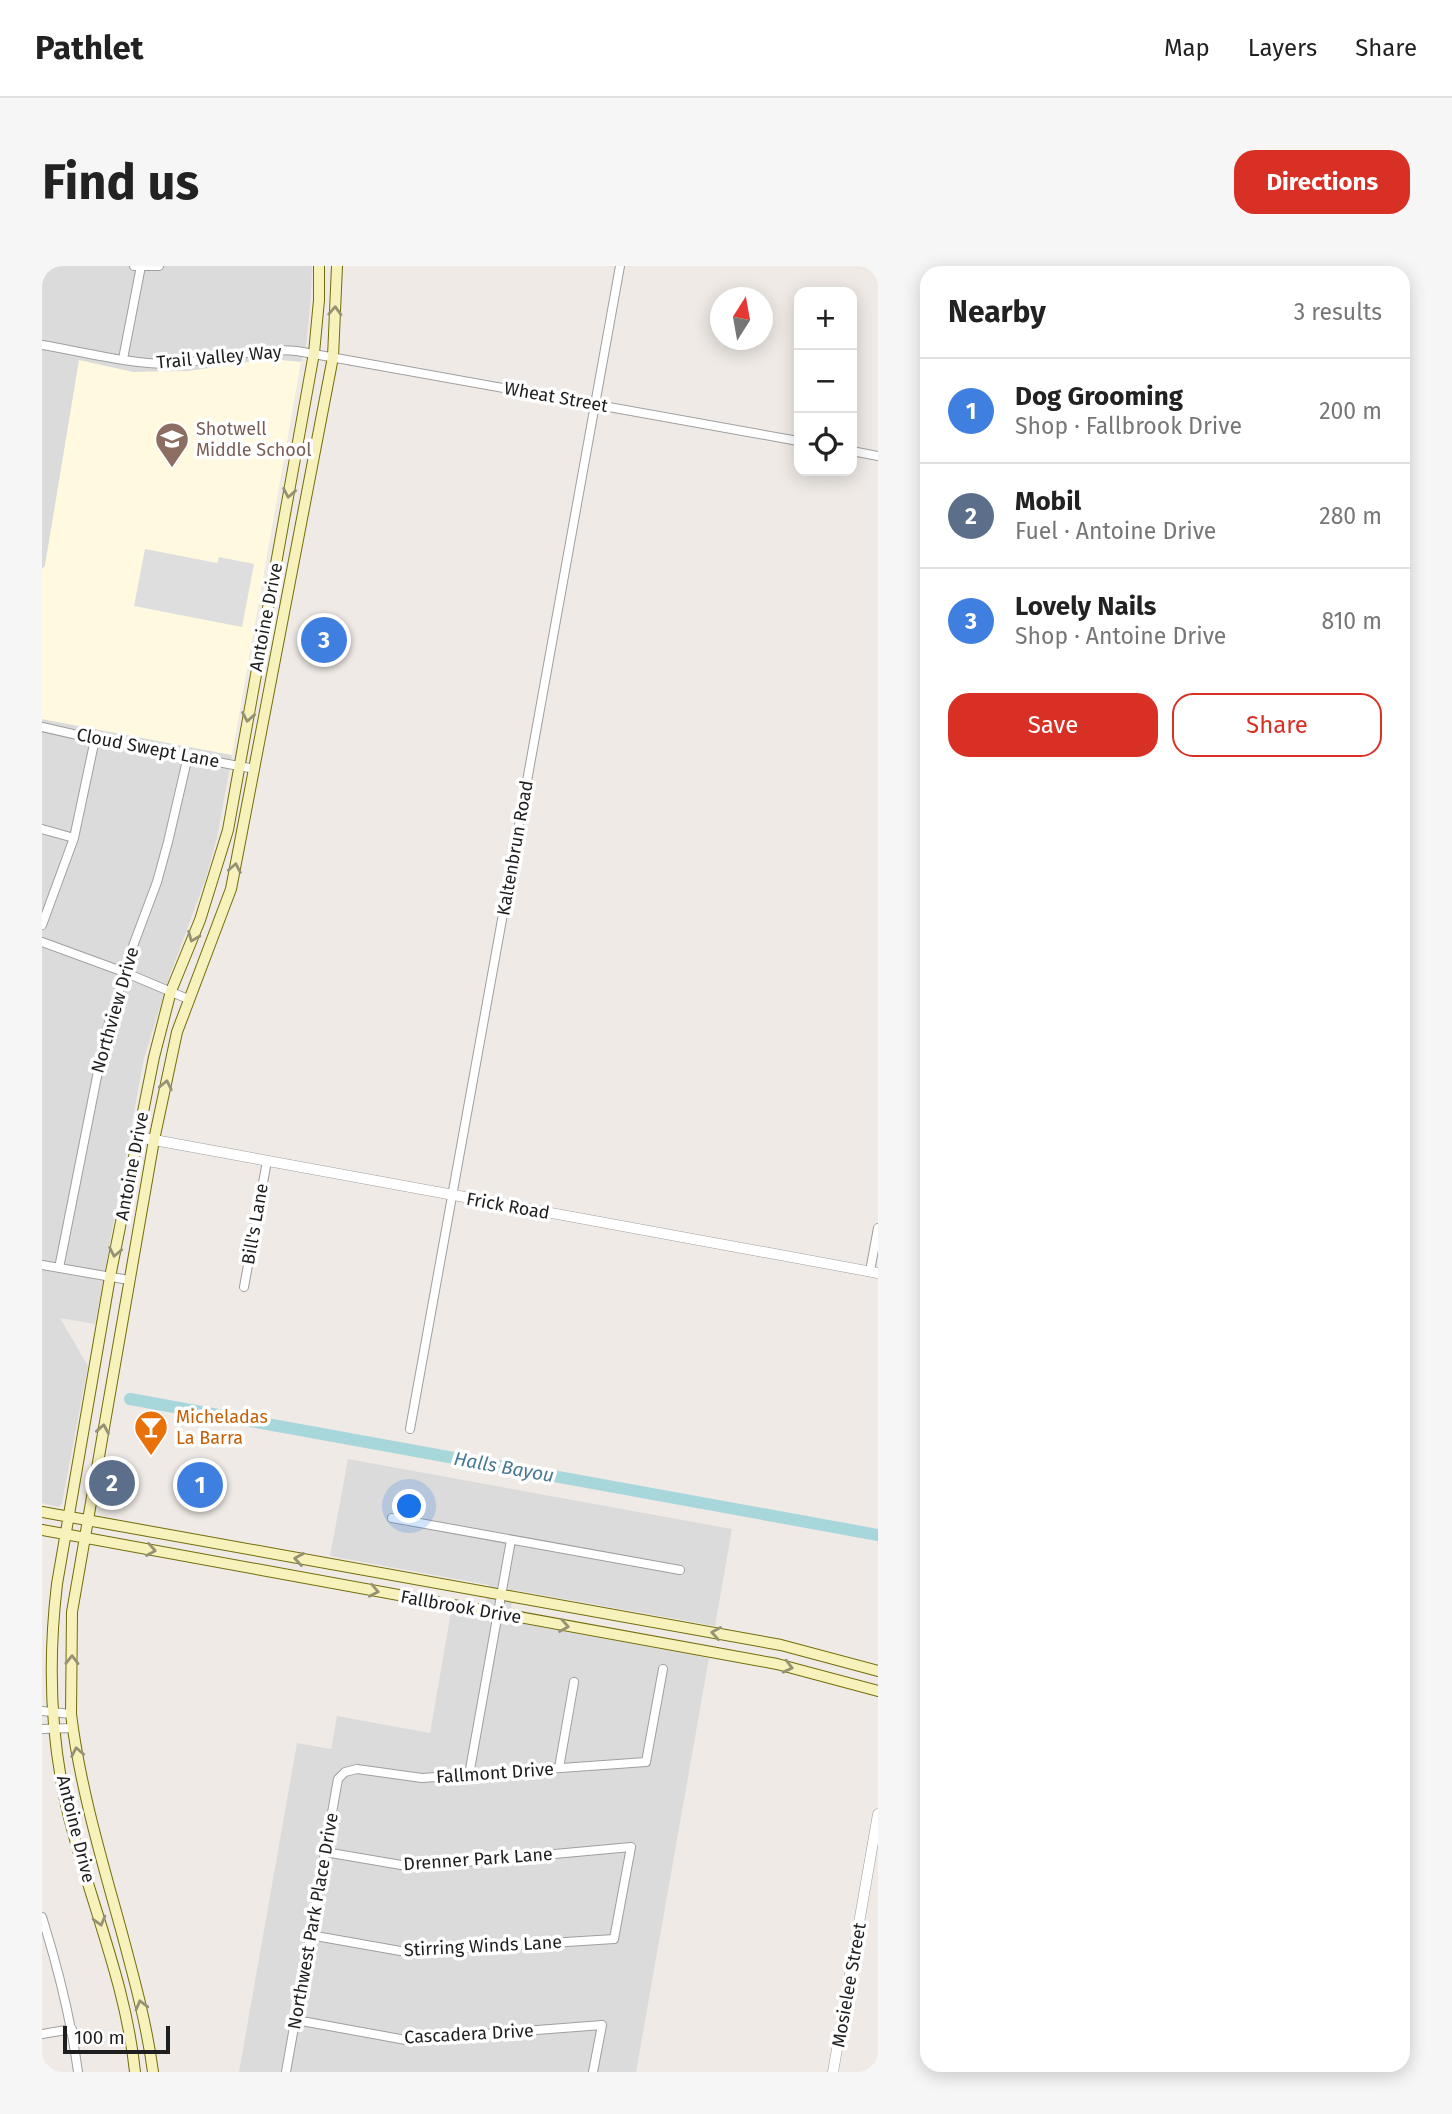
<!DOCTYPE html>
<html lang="en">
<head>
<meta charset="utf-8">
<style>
	body { margin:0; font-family:"Fira Sans",sans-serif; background:#f6f6f6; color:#222 }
	.controls { position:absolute; right:21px; top:21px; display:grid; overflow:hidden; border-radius:14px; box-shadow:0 4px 18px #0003 }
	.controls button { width:63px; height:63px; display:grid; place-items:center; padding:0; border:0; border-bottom:2px solid #e0e0e0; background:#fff; color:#222; font:35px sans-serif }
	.compass { position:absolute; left:668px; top:21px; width:63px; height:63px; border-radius:50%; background:#fff; box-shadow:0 4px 18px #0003; rotate:11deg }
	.scale { position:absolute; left:21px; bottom:18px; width:107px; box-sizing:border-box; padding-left:7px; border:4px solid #1e1e1e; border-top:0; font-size:19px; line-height:24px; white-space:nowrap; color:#1e1e1e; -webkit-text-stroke:5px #fff; paint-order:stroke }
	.you { position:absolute; left:368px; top:1241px; width:24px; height:24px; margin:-18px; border:5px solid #fff; border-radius:50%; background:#1a73e8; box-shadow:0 0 0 10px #1a73e833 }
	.badge { display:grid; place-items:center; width:46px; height:46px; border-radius:50%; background:#d93025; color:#fff; font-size:23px; font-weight:700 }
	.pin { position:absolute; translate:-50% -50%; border:4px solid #fff; box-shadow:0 2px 7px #0006 }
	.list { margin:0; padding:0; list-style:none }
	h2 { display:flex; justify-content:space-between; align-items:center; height:91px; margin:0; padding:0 28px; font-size:30px }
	h2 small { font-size:23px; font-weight:400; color:#767676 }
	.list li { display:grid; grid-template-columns:46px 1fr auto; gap:21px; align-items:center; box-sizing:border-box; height:105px; padding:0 28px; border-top:2px solid #e0e0e0 }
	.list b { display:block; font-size:26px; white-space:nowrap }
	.list p { margin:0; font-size:23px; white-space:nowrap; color:#767676 }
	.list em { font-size:23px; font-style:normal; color:#767676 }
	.actions { display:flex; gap:14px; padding:21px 28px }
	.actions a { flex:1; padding:16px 0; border:2px solid #d93025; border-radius:21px; text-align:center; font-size:24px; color:#d93025 }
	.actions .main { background:#d93025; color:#fff }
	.icon { flex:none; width:38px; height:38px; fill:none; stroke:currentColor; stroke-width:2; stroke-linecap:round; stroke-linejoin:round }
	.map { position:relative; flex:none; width:836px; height:1806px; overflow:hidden; border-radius:21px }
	header { display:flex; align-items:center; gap:42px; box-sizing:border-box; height:98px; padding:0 35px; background:#fff; border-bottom:2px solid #e0e0e0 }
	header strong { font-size:33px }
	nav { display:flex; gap:38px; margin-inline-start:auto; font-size:24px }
	.intro { display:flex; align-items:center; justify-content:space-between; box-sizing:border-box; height:168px; padding:0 42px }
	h1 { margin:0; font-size:49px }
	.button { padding:18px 32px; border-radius:21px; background:#d93025; color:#fff; font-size:24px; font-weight:700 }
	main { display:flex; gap:42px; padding:0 42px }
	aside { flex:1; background:#fff; border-radius:21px; box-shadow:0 4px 18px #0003 }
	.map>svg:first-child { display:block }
	.residential { fill:#dcdbdb }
	.education { fill:#fef9df }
	.parking { fill:#dedede }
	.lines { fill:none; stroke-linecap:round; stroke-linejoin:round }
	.river { stroke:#a7d6db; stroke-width:12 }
	.minor-casing { stroke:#9f9f9f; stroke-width:10 }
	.tertiary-casing { stroke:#9f9f9f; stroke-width:11 }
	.secondary-casing { stroke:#716d09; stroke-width:12 }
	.minor { stroke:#fff; stroke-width:8 }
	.tertiary { stroke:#fff; stroke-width:10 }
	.secondary { stroke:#f7f1bb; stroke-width:10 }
	.oneway { stroke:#959274 }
	.labels { text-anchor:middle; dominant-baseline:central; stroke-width:7; stroke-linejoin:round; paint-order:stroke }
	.street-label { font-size:18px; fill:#1e1e1e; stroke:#fff }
	.education-label { font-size:18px; fill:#785e54; stroke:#fff; text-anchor:start }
	.food-label { font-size:18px; fill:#c56008; stroke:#fff; text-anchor:start }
	.water-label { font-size:19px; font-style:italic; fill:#467893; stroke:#fff }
</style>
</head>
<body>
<header>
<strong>Pathlet</strong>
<nav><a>Map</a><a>Layers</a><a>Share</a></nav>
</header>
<div class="intro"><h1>Find us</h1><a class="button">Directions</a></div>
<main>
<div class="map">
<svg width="836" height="1806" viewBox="0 0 836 1806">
	<rect width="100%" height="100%" fill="#efeae5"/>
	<path class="residential" d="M0,0h270l-1,31 -5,50 -5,15 -32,-3 -80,12 -56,1 -54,-11 -34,205 -3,3z
		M0,453l190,36 -15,83 -11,40 -36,97 -26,83 -49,266 -35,-6 28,48 -26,137 -3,4 -17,-4z
		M306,1193l384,70 -17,97 -201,-36 -5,31 200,37 -73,414h-397l58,-329 34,6 6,-33 93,17 21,-121 32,5 6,-32 -159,-29z"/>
	<path class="education" d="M227,93l32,3 -69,393 -190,-36v-150l3,-3 34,-206 54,12 56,-1z"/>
	<path class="parking" d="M103,283l72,14 2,-6 35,7 -12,63 -108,-21z"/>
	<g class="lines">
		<path class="river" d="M88,1133l748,136"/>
		<g class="minor-casing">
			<path id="minor" d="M92,0h25
				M0,79c41,7 87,19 127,19 44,-2 85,-17 128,-13l501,90
				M81,93l18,-93
				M810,185l26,5
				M0,461l53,12 160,30
				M0,563l32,9
				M0,659l32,-87 21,-99
				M0,676l82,30 64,27
				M0,999l87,15
				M17,1002l46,-232 28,-90 24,-64 11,-40 20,-86
				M828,1005l8,-43
				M202,1021l23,-126
				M368,1163l210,-1163
				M350,1252l288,52
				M0,1445l29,3
				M0,1463l31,-1
				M517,1502l15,-86
				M427,1509l42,-235
				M0,1651c16,51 29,102 36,155
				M268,1669l96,17 208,-13 17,-92 -197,18 -27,1 -82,-14
				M254,1754l110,20 196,-15 -9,47
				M0,1768l30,-5
				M244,1806l52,-293 7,-7 12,-3 65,9 224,-16 17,-93"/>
		</g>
		<g class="tertiary-casing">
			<path id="tertiary" d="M96,871l740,136
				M791,1806l45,-258"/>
		</g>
		<g class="secondary-casing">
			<path id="secondary" d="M0,1246l739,133 97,26
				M0,1264l735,134 101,27
				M93,1806c-9,-89 -46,-173 -67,-259 -18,-75 -20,-153 -11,-229l53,-307 44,-220 17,-66 29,-71 28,-90 86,-477 5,-53v-34
				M111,1806c-6,-46 -18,-90 -30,-135 -20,-73 -43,-149 -52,-223l1,-102 82,-472 23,-108 54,-143 102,-532 4,-91"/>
		</g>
		<use href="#minor" class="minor"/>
		<use href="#tertiary" class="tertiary"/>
		<use href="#secondary" class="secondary"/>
	</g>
	<defs><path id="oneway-chevron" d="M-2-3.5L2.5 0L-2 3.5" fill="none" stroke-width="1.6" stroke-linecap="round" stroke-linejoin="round" transform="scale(1.75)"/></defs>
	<g class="oneway">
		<use href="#oneway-chevron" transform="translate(293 45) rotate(-87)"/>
		<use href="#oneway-chevron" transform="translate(247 227) rotate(100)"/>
		<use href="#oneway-chevron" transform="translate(206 451) rotate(100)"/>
		<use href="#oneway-chevron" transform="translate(193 602) rotate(-79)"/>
		<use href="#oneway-chevron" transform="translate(151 671) rotate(112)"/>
		<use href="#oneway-chevron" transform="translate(124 819) rotate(-78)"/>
		<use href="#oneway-chevron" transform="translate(73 986) rotate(101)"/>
		<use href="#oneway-chevron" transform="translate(61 1163) rotate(-80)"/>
		<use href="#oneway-chevron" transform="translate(109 1284) rotate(10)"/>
		<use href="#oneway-chevron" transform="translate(257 1293) rotate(-170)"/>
		<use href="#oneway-chevron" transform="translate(332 1325) rotate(11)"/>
		<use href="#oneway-chevron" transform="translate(522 1360) rotate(10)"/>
		<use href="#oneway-chevron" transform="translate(674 1367) rotate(-170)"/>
		<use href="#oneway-chevron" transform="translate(30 1394) rotate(-89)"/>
		<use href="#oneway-chevron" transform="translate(746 1401) rotate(14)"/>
		<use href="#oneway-chevron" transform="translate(35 1486) rotate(-101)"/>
		<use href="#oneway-chevron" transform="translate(58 1655) rotate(74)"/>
		<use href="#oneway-chevron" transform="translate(99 1739) rotate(-105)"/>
	</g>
	<defs>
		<g id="school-pin" transform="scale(1.75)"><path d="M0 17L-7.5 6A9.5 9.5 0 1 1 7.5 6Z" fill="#8d6e63" stroke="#fff"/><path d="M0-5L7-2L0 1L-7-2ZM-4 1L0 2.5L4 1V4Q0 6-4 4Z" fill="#fff"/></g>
		<g id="bar-pin" transform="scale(1.75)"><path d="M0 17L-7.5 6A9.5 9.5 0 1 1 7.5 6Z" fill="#e8710a" stroke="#fff"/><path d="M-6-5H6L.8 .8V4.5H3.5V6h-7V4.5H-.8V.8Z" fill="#fff"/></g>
	</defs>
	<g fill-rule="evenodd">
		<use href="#school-pin" x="130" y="173"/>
		<use href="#bar-pin" x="109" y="1161"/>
	</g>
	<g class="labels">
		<g class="street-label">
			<text transform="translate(177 91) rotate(-5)">Trail Valley Way</text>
			<text transform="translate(514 131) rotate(10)">Wheat Street</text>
			<text transform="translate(224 351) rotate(-79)">Antoine Drive</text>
			<text transform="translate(106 482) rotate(11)">Cloud Swept Lane</text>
			<text transform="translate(473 582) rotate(-80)">Kaltenbrun Road</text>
			<text transform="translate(73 744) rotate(-74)">Northview Drive</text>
			<text transform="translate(90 900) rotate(-79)">Antoine Drive</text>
			<text transform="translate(466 940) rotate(10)">Frick Road</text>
			<text transform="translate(213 958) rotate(-80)">Bill's Lane</text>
			<text transform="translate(419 1341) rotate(10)">Fallbrook Drive</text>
			<text transform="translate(453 1507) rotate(-4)">Fallmont Drive</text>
			<text transform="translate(34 1563) rotate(76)">Antoine Drive</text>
			<text transform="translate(436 1593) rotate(-4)">Drenner Park Lane</text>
			<text transform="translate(271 1655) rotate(-80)">Northwest Park Place Drive</text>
			<text transform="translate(441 1680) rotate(-3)">Stirring Winds Lane</text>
			<text transform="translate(807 1719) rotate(-80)">Mosielee Street</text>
			<text transform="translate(427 1768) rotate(-3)">Cascadera Drive</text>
		</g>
		<g class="education-label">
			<text x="154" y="163">Shotwell<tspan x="154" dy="21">Middle School</tspan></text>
		</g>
		<g class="food-label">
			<text x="134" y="1151">Micheladas<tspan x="134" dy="21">La Barra</tspan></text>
		</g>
		<g class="water-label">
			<text transform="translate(462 1201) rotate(10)">Halls Bayou</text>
		</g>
	</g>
</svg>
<div class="controls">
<button>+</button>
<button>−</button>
<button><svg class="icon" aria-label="locate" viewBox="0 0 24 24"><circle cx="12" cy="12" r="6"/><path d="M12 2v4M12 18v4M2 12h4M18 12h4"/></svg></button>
</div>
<svg class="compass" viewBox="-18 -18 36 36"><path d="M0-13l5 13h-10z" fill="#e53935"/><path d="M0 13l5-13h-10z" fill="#767676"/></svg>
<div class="scale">100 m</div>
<div class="you"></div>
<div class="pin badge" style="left:158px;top:1219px;background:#3f7fe0">1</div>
<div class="pin badge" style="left:70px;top:1217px;background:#5c6f8a">2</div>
<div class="pin badge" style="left:282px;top:374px;background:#3f7fe0">3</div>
</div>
<aside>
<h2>Nearby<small>3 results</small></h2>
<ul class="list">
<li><span class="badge" style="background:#3f7fe0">1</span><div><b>Dog Grooming</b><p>Shop · Fallbrook Drive</p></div><em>200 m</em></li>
<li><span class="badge" style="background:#5c6f8a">2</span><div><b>Mobil</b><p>Fuel · Antoine Drive</p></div><em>280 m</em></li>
<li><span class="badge" style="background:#3f7fe0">3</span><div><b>Lovely Nails</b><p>Shop · Antoine Drive</p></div><em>810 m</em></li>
</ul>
<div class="actions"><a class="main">Save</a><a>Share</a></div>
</aside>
</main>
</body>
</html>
